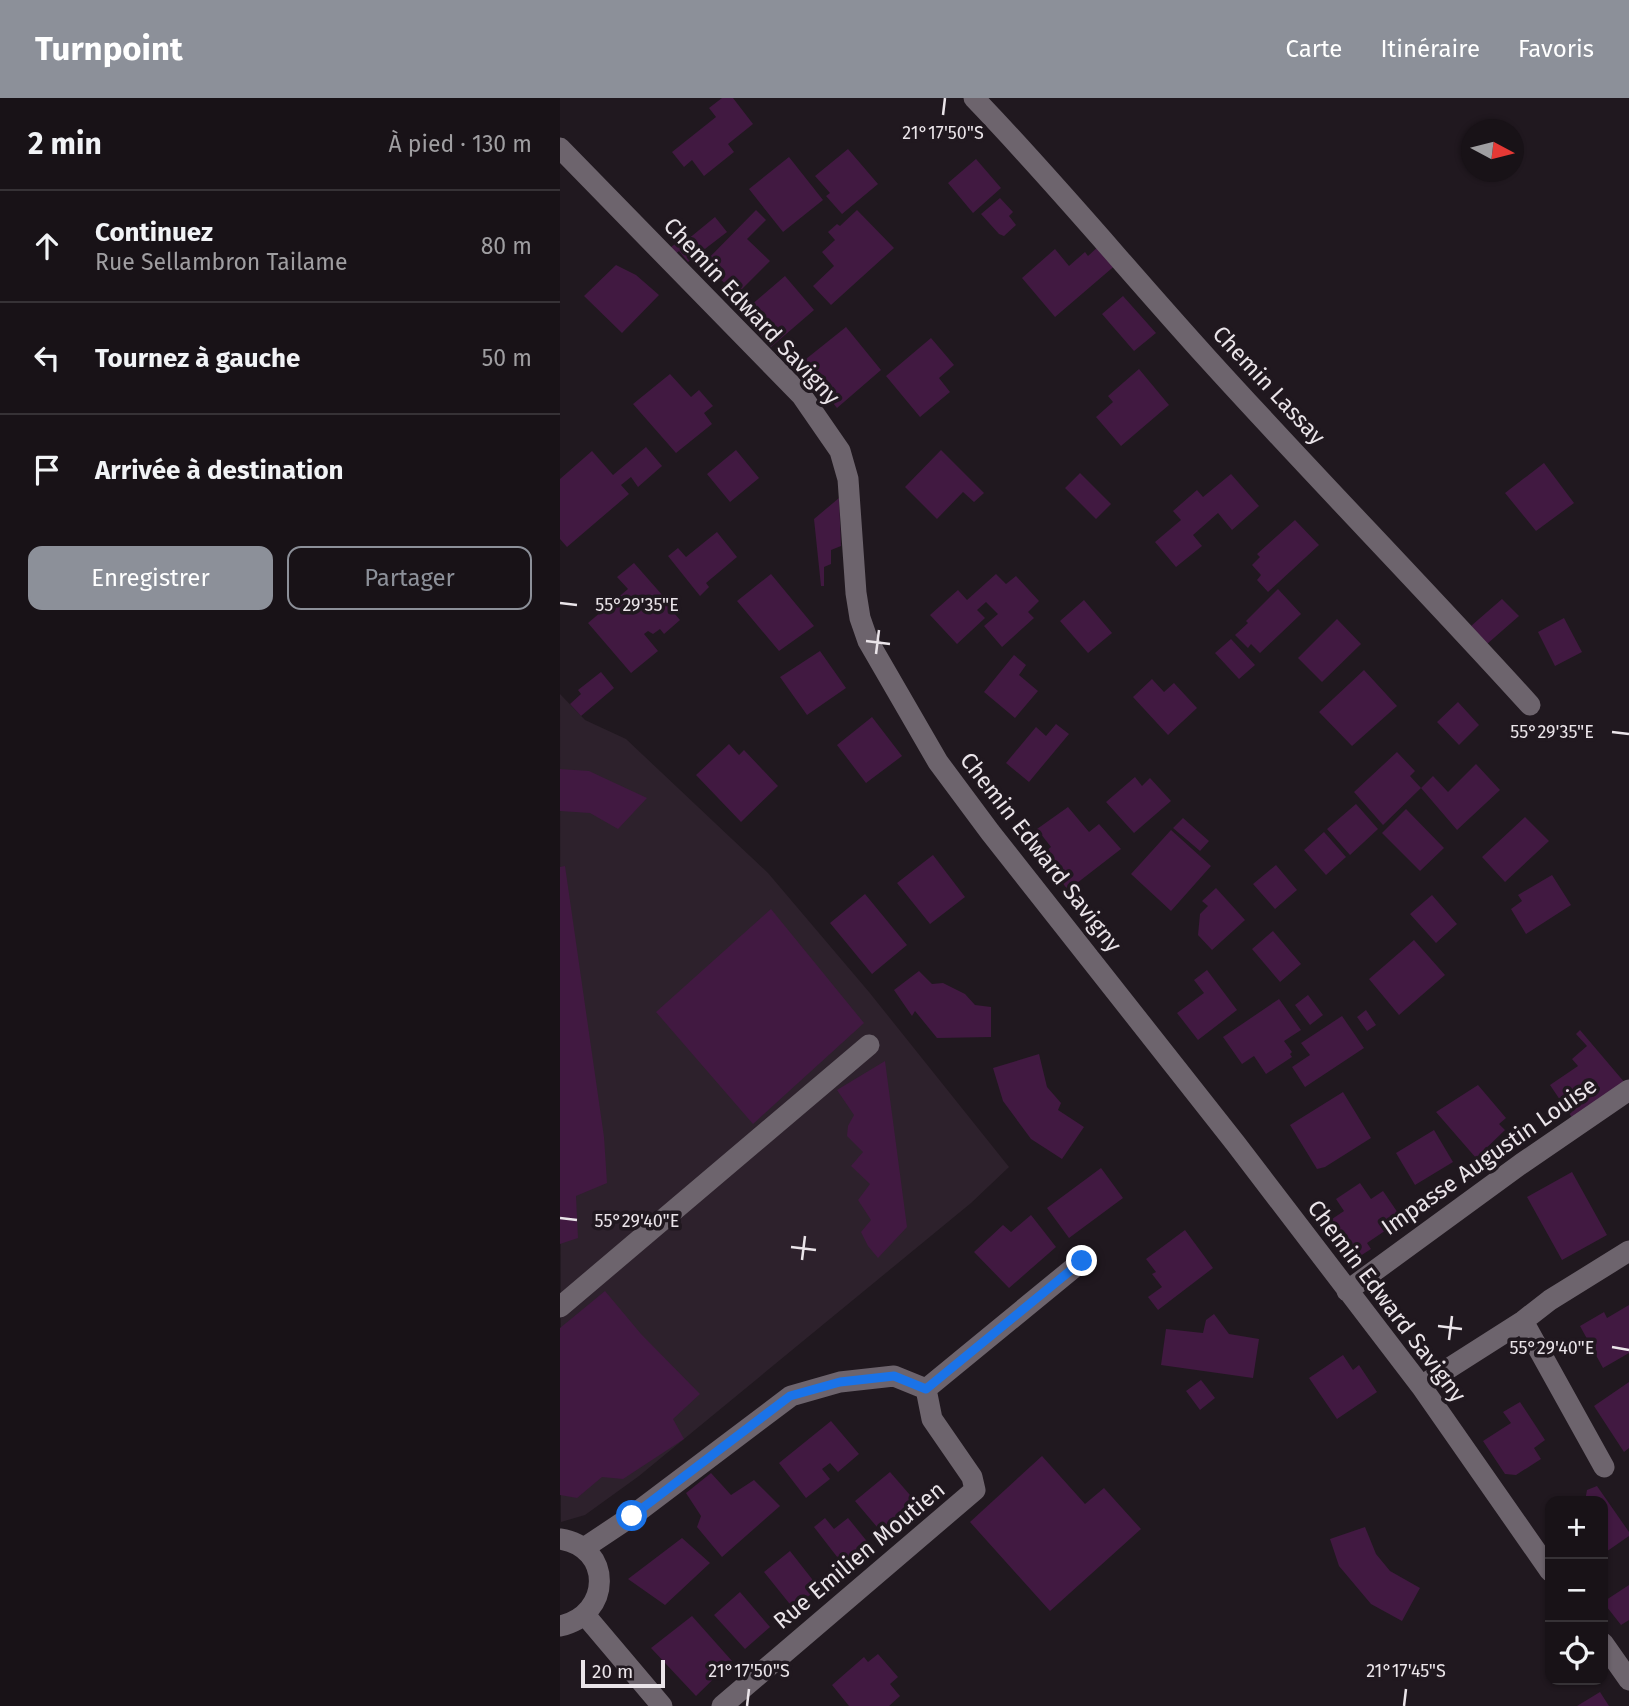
<!DOCTYPE html>
<html lang="fr">
<head>
<meta charset="utf-8">
<style>
	body { margin:0; font-family:"Fira Sans",sans-serif; background:#252024; color:#f1f3f6 }
	.controls { position:absolute; right:21px; bottom:21px; display:grid; overflow:hidden; border-radius:14px; box-shadow:0 2px 5px #0004 }
	.controls button { width:63px; height:63px; display:grid; place-items:center; padding:0; border:0; border-bottom:2px solid #363236; background:#181217; color:#f1f3f6; font:35px sans-serif }
	.compass { position:absolute; left:901px; top:21px; width:63px; height:63px; border-radius:50%; background:#181217; box-shadow:0 2px 5px #0004; rotate:97deg }
	.scale { position:absolute; left:21px; bottom:18px; width:84px; box-sizing:border-box; padding-left:7px; border:4px solid #eae4e9; border-top:0; font-size:19px; line-height:24px; white-space:nowrap; color:#eae4e9; -webkit-text-stroke:5px #20181f; paint-order:stroke }
	.stop { position:absolute; width:21px; height:21px; margin:-16px; border:5px solid #1a73e8; border-radius:50%; background:#fff }
	.stop.end { background:#1a73e8; border-color:#fff; box-shadow:0 2px 7px #0008 }
	.list { margin:0; padding:0; list-style:none }
	h2 { display:flex; justify-content:space-between; align-items:center; height:91px; margin:0; padding:0 28px; font-size:30px }
	h2 small { font-size:23px; font-weight:400; color:#9f9ea1 }
	.list li { display:grid; grid-template-columns:46px 1fr auto; gap:21px; align-items:center; box-sizing:border-box; height:112px; padding:0 28px; border-top:2px solid #363236 }
	.list b { display:block; font-size:26px; white-space:nowrap }
	.list p { margin:0; font-size:23px; white-space:nowrap; color:#9f9ea1 }
	.list em { font-size:23px; font-style:normal; color:#9f9ea1 }
	.actions { display:flex; gap:14px; padding:21px 28px }
	.actions a { flex:1; padding:16px 0; border:2px solid #8c9099; border-radius:14px; text-align:center; font-size:24px; color:#8c9099 }
	.actions .main { background:#8c9099; color:#fff }
	.icon { flex:none; width:38px; height:38px; fill:none; stroke:currentColor; stroke-width:2; stroke-linecap:round; stroke-linejoin:round }
	.map { position:relative; flex:none; width:1069px; height:1608px; overflow:hidden }
	header { display:flex; align-items:center; gap:42px; box-sizing:border-box; height:98px; padding:0 35px; background:#8c9099; color:#fff }
	header strong { font-size:33px }
	nav { display:flex; gap:38px; margin-inline-start:auto; font-size:24px }
	main { display:flex }
	aside { flex:1; background:#181217 }
	.map>svg:first-child { display:block }
	.built { fill:#2d212c }
	.building { fill:#411941 }
	.lines { fill:none; stroke-linecap:round; stroke-linejoin:round }
	.minor { stroke:#6d646d; stroke-width:21 }
	.route { stroke:#1a73e8; stroke-width:9 }
	.ticks { fill:none; stroke:#eae4e9; stroke-width:2.5 }
	.labels { text-anchor:middle; dominant-baseline:central; stroke-width:7; stroke-linejoin:round; paint-order:stroke }
	.street-label { font-size:23px; fill:#eae4e9; stroke:#20181f }
	.ticks-label { font-size:18px; text-anchor:middle; fill:#eae4e9; stroke:#20181f; stroke-width:7; stroke-linejoin:round; paint-order:stroke }
</style>
</head>
<body>
<header>
<strong>Turnpoint</strong>
<nav><a>Carte</a><a>Itinéraire</a><a>Favoris</a></nav>
</header>
<main>
<aside>
<h2>2 min<small>À pied · 130 m</small></h2>
<ul class="list">
<li><svg class="icon" aria-label="ahead" viewBox="0 0 24 24"><path d="M12 20V5M6 11l6-6 6 6"/></svg><div><b>Continuez</b><p>Rue Sellambron Tailame</p></div><em>80 m</em></li>
<li><svg class="icon" aria-label="left" viewBox="0 0 24 24"><path d="M17 20v-9H6M10 6l-5 5 5 5"/></svg><div><b>Tournez à gauche</b></div><em>50 m</em></li>
<li><svg class="icon" aria-label="arrive" viewBox="0 0 24 24"><path d="M6 21V4h12l-3 4 3 4H6"/></svg><div><b>Arrivée à destination</b></div></li>
</ul>
<div class="actions"><a class="main">Enregistrer</a><a>Partager</a></div>
</aside>
<div class="map">
<svg width="1069" height="1608" viewBox="0 0 1069 1608">
	<rect width="100%" height="100%" fill="#20181f"/>
	<path class="built" d="M0,596l25,26 41,19 142,134 101,119 140,175 -38,36 -332,273 -54,39 -24,7z"/>
	<path class="building" d="M162,0h11l20,26 -25,20 6,8 -30,24 -12,-16 -8,7 -12,-15 44,-35 -7,-9z
		M288,51l30,35 -36,30 -16,-18 4,-3 -15,-17z
		M229,59l34,43 -40,32 -34,-43z
		M416,61l25,29 -28,25 -25,-30z
		M440,100l13,14 -4,4 7,9 -12,11 -5,-2 -18,-20z
		M196,112l10,10 -19,19 23,22 -33,33 -34,-30z
		M297,112l37,38 -63,57 -18,-19 21,-20 -12,-14 13,-12 -7,-8 9,-8 3,2z
		M155,119l12,15 -39,30 -9,-11 -7,6 -6,-6 18,-14 3,3z
		M541,146l17,19 -63,54 -33,-39 33,-29 14,17 16,-14 3,4z
		M56,167l20,10 23,20 -37,38 -38,-37z
		M225,178l29,34 -43,37 -28,-35z
		M563,198l33,37 -22,18 -32,-37z
		M286,229l35,43 -44,38 -36,-45z
		M371,240l23,27 -15,13 11,14 -30,25 -34,-41z
		M579,271l30,36 -48,41 -25,-29 17,-15 -5,-6z
		M110,276l21,23 8,-7 14,16 -9,7 8,11 -36,29 -43,-49z
		M86,349l16,19 -24,21 -7,-10 -10,8 8,9 -62,53 -7,-8v-60l32,-28 21,24z
		M176,352l23,28 -29,24 -23,-28z
		M381,352l43,43 -10,9 -11,-10 -26,27 -32,-32z
		M984,365l30,40 -38,28 -31,-38z
		M520,375l31,31 -15,15 -31,-31z
		M671,376l28,32 -27,24 -14,-17 -25,22 9,11 -26,21 -21,-25 26,-22 -8,-9 24,-21 6,7z
		M279,400l2,48 -10,4v14l-7,3v19h-3l-7,-67z
		M735,422l24,25 -51,47 -11,-12 4,-5 -9,-10 8,-8 -3,-3z
		M157,434l20,25 -31,26 3,4 -9,9 -32,-40 10,-8 8,9z
		M74,465l37,42 -2,2 11,13 -16,14 -4,-5 -7,5 -5,-3 -4,3 14,17 -27,22 -43,-50 40,-34 -11,-12z
		M211,476l43,52 -35,25 -42,-50z
		M436,476l10,10 10,-8 23,25 -11,11 6,6 -32,29 -18,-21 14,-12 -12,-12 -9,8 8,8 -28,26 -27,-29 28,-25 9,10z
		M718,491l23,25 -41,39 -9,-9 -3,4 -13,-13 13,-12 -2,-2z
		M942,501l17,17 -32,28 -16,-18z
		M524,502l28,33 -24,20 -28,-32z
		M1004,520l18,34 -27,14 -17,-34z
		M777,521l24,25 -39,38 -24,-24z
		M671,541l24,26 -16,14 -24,-26z
		M260,553l26,37 -39,27 -27,-38z
		M454,557l12,10 -7,10 19,16 -23,27 -31,-26z
		M804,572l33,36 -45,40 -33,-34z
		M41,574l13,16 -33,28 -11,-12 11,-10 -3,-4z
		M592,581l12,13 10,-9 23,25 -29,27 -35,-38z
		M898,604l21,23 -20,20 -22,-23z
		M312,619l30,39 -36,27 -29,-38z
		M496,626l13,10 -40,48 -23,-19 30,-36 10,9z
		M169,646l10,11 5,-5 34,36 -37,36 -45,-47z
		M837,654l18,19 -5,5 11,12 12,-12 15,16 28,-28 24,26 -43,40 -36,-42 -38,37 -29,-33z
		M0,671l29,2 58,27 -29,31 -28,-16 -30,-2z
		M575,679l7,9 8,-8 21,23 -37,32 -28,-31z
		M796,706l22,25 -28,26 -23,-26z
		M508,709l21,25 10,-8 22,25 -53,41 -27,-35 10,-8 -14,-18z
		M846,711l38,39 -24,23 -38,-38z
		M965,719l24,24 -44,41 -23,-25z
		M623,720l26,23 -9,10 -27,-23z
		M611,732l40,36 -40,45 -40,-37z
		M764,734l22,25 -20,18 -22,-25z
		M373,757l32,42 -35,27 -33,-41z
		M716,767l21,25 -22,19 -22,-25z
		M5,768l39,271 3,46 -31,13 2,42 -18,6v-377z
		M992,777l19,30 -45,29 -15,-25 11,-8 -4,-6z
		M656,790l29,32 -33,30 -14,-15 2,-21 8,-8 -6,-5z
		M305,796l42,51 -35,29 -42,-51z
		M872,797l25,29 -21,19 -26,-29z
		M211,811l93,114 -111,101 -97,-112z
		M713,833l28,33 -21,18 -28,-33z
		M854,842l31,35 -46,40 -30,-36z
		M647,872l30,40 -39,30 -21,-27 27,-20 -10,-13z
		M359,873l13,13 11,-1 22,11 10,11 16,2v30l-54,1 -22,-27 -3,5 -18,-26z
		M748,897l15,20 -13,10 -15,-20z
		M719,901l22,31 -17,11 8,11 -2,2 2,3 -26,17 -12,-18 -12,8 -19,-27z
		M806,912l10,15 -9,6 -10,-14z
		M782,918l22,32 -59,39 -13,-20 18,-12 -9,-12z
		M1020,932l45,53 -48,42 -27,-40 28,-19 -6,-7 15,-13 -11,-12z
		M479,956l8,33 14,16 -3,7 26,17 -22,32 -31,-20 -28,-38 -10,-33z
		M325,963l22,166 -29,31 -10,-12 -7,-14 10,-12 -13,-20 12,-16 -19,-18 12,-14 -16,-16 1,-10 6,-11 -17,-25z
		M918,987l28,33 -7,6 6,6 -29,28 -40,-46z
		M783,994l28,46 -46,29 -8,2 -27,-44z
		M874,1032l19,32 -38,23 -19,-32z
		M541,1070l22,30 -54,40 -22,-30z
		M1012,1074l35,63 -45,25 -35,-63z
		M800,1085l11,16 12,-8 15,22 -12,9 3,6 -22,15 4,6 -17,11 -25,-39 15,-10 -8,-12z
		M471,1117l25,32 -47,41 -35,-36 29,-27 8,7z
		M625,1132l28,38 -55,42 -10,-13 14,-10 -10,-13 4,-2 -10,-13z
		M45,1193l36,43 59,60 -27,25 11,20 -61,40 -21,-2 -25,21 -17,-3v-167z
		M1069,1207v48l-26,15 -23,-42 24,-14 3,6z
		M654,1216l15,20 30,5 -6,39 -92,-13 5,-36 37,4 3,-13z
		M783,1257l10,15 6,-5 18,27 -40,27 -28,-41z
		M641,1282l14,18 -15,12 -14,-19z
		M1069,1284v66l-5,4 -30,-46z
		M960,1304l25,38 -11,8 7,11 -25,16 -11,-1 -22,-33 28,-18 -8,-11z
		M271,1323l28,33 -21,18 -8,-9 -8,6 8,10 -24,19 -27,-35z
		M482,1358l43,48 19,-16 37,41 -91,82 -80,-89z
		M330,1374l33,38 -35,30 -33,-39z
		M151,1375l20,22 23,-15 26,26 -58,51 -25,-30 4,-11 -15,-23z
		M1037,1388l32,46v4l-26,18v-53h-18l2,-11z
		M265,1420l9,11 14,-11 26,32 -26,21 -34,-44z
		M805,1429l11,27 14,17 30,17 -18,33 -31,-17 -32,-38 -9,-27z
		M122,1440l28,25 -45,42 -37,-26z
		M230,1453l29,37 -26,20 -29,-36z
		M1069,1487v35l-8,5 -18,-23z
		M180,1494l30,35 -25,22 -31,-34z
		M132,1518l40,45 -36,35 -45,-48z
		M318,1556l20,23 -8,7 10,12 -11,10h-40l-17,-21 32,-28 4,5z
		M1040,1594l9,14h-32z"/>
	<g class="lines">
		<path class="minor" d="M414,0c81,84 155,174 234,261 106,117 216,229 322,346
			M0,50l242,248 38,55 8,28 8,114 4,25 8,23 70,121 52,70 246,312 185,242 129,185
			M787,1193l174,-127 108,-74
			M0,1209l309,-262
			M963,1223l81,146
			M861,1288l102,-65 27,-21 79,-49
			M366,1291l156,-128
			M0,1441c53,8 52,76 0,87
			M24,1450l48,-32 159,-120 49,-14 54,-6 32,13
			M25,1517l77,91
			M1043,1545l26,37
			M162,1608l253,-216 -3,-13 -40,-58 -6,-30"/>
	</g>
	<g class="lines">
		<path class="route" d="M72,1418l158,-120 50,-14 54,-6 32,13 156,-128"/>
	</g>
	<path class="ticks" d="M383,17l2,-17M0,505l17,2M306,543l24,3M316,556l3,-24M1052,634l17,2M0,1120l17,2M231,1149l25,3M242,1162l3,-24M878,1228l24,3M889,1242l3,-24M1052,1249l17,3M187,1608l2,-17M844,1608l2,-17"/>
	<g class="labels">
		<g class="street-label">
			<text transform="translate(192 213) rotate(47)">Chemin Edward Savigny</text>
			<text transform="translate(709 287) rotate(47)">Chemin Lassay</text>
			<text transform="translate(481 754) rotate(52)">Chemin Edward Savigny</text>
			<text transform="translate(929 1058) rotate(-35)">Impasse Augustin Louise</text>
			<text transform="translate(827 1203) rotate(53)">Chemin Edward Savigny</text>
			<text transform="translate(299 1457) rotate(-40)">Rue Emilien Moutien</text>
		</g>
	</g>
	<g class="ticks-label">
		<text x="383" y="41">21°17'50"S</text>
		<text x="77" y="513">55°29'35"E</text>
		<text x="992" y="640">55°29'35"E</text>
		<text x="77" y="1129">55°29'40"E</text>
		<text x="992" y="1256">55°29'40"E</text>
		<text x="189" y="1579">21°17'50"S</text>
		<text x="846" y="1579">21°17'45"S</text>
	</g>
</svg>
<div class="controls">
<button>+</button>
<button>−</button>
<button><svg class="icon" aria-label="locate" viewBox="0 0 24 24"><circle cx="12" cy="12" r="6"/><path d="M12 2v4M12 18v4M2 12h4M18 12h4"/></svg></button>
</div>
<svg class="compass" viewBox="-18 -18 36 36"><path d="M0-13l5 13h-10z" fill="#e53935"/><path d="M0 13l5-13h-10z" fill="#9f9ea1"/></svg>
<div class="scale">20 m</div>
<div class="stop" style="left:72px;top:1418px"></div>
<div class="stop end" style="left:522px;top:1163px"></div>
</div>
</main>
</body>
</html>
